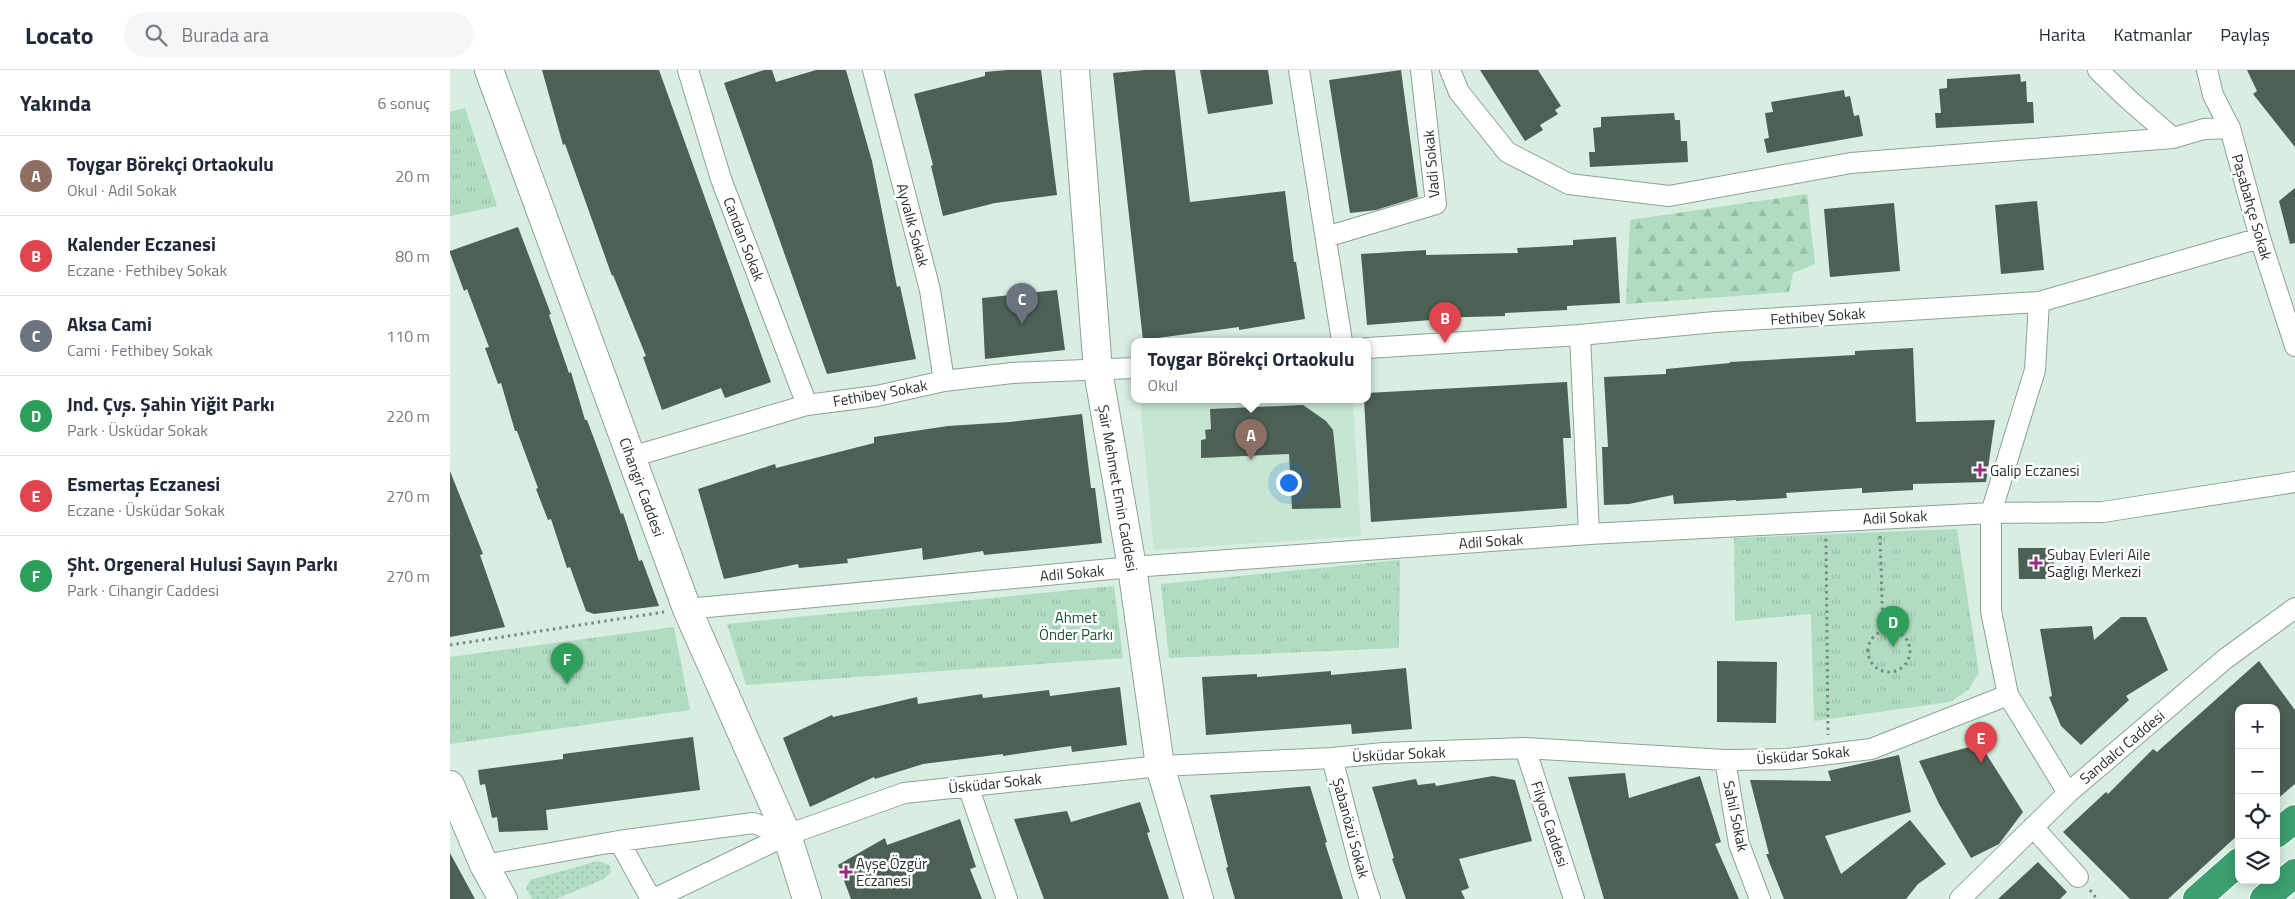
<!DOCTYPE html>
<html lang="tr">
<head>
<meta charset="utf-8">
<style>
	body { margin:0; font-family:"Titillium Web",sans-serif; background:#f6f6f7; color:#1f2937 }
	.controls { position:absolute; right:15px; bottom:15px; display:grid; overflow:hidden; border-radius:10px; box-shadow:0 2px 12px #0003 }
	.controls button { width:45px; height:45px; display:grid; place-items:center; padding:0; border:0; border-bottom:1px solid #e0e1e3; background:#fff; color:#1f2937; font:25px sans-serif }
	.you { position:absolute; left:838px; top:412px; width:18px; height:18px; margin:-12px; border:4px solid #fff; border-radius:50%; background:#1a73e8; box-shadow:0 0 0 8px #1a73e833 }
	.badge { display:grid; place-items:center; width:32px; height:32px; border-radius:50%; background:#b45309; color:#fff; font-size:16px; font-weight:700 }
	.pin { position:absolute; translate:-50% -41px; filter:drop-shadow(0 1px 2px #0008) }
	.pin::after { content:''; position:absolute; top:26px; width:18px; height:15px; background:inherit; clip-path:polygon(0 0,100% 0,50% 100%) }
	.popup { position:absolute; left:681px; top:268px; width:240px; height:65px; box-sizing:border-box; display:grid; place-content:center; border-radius:10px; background:#fff; filter:drop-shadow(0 1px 4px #0005); font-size:16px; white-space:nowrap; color:#747a83 }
	.popup b { font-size:19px; color:#1f2937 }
	.popup::after { content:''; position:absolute; left:50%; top:100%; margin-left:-10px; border:10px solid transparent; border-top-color:#fff }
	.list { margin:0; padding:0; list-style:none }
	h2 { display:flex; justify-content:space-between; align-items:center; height:65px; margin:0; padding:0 20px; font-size:21px }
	h2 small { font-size:16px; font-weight:400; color:#747a83 }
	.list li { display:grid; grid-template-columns:32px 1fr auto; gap:15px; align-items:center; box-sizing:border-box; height:80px; padding:0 20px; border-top:1px solid #e0e1e3 }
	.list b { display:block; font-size:19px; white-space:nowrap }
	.list p { margin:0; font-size:16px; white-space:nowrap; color:#747a83 }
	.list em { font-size:16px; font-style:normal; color:#747a83 }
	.icon { flex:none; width:28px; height:28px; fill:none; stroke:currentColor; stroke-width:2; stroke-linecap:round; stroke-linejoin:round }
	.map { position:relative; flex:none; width:1845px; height:829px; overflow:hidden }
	header { display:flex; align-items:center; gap:30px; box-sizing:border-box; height:70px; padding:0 25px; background:#fff; border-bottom:1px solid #e0e1e3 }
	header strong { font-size:24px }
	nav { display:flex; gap:28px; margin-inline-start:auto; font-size:18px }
	.search { width:350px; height:45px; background:#f6f6f7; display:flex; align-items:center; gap:12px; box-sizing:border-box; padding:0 18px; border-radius:28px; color:#747a83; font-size:19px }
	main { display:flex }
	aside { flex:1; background:#fff }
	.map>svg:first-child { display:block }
	.built { fill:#c7e5d3 }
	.grass { fill:url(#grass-dots) }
	.forest { fill:url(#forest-firs) }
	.park { fill:url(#park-tufts) }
	.building { fill:#4c6054 }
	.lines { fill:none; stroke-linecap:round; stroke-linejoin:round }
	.street-casing { stroke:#8da295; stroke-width:22 }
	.secondary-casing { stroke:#8da295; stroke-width:30 }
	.highway-casing { stroke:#fff; stroke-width:30 }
	.path { stroke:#7a8a81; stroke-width:3; stroke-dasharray:2.5 4; stroke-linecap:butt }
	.street { stroke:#fff; stroke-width:20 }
	.secondary { stroke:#fff; stroke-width:28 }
	.highway { stroke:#3b9f6f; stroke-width:28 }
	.poi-dot { fill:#9f2a84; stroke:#fff; stroke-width:2 }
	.labels { text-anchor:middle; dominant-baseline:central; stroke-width:5; stroke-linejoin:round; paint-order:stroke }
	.street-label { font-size:15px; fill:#28312c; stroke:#fff }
	.poi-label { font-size:15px; fill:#28312c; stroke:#fff; text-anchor:start }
	.park-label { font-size:15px; fill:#1b5036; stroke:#fff }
</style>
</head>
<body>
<header>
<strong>Locato</strong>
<div class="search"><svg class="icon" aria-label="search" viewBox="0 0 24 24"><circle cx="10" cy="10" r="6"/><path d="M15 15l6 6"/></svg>Burada ara</div>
<nav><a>Harita</a><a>Katmanlar</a><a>Paylaş</a></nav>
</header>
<main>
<aside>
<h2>Yakında<small>6 sonuç</small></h2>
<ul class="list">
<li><span class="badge" style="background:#8d6e63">A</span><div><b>Toygar Börekçi Ortaokulu</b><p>Okul · Adil Sokak</p></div><em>20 m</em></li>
<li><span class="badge" style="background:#e0444e">B</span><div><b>Kalender Eczanesi</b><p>Eczane · Fethibey Sokak</p></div><em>80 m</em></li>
<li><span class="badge" style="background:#6b7280">C</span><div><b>Aksa Cami</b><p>Cami · Fethibey Sokak</p></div><em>110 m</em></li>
<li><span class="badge" style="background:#2e9e5b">D</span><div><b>Jnd. Çvş. Şahin Yiğit Parkı</b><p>Park · Üsküdar Sokak</p></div><em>220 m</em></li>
<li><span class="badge" style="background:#e0444e">E</span><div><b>Esmertaş Eczanesi</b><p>Eczane · Üsküdar Sokak</p></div><em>270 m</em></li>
<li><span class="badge" style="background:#2e9e5b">F</span><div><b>Şht. Orgeneral Hulusi Sayın Parkı</b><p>Park · Cihangir Caddesi</p></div><em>270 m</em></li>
</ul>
</aside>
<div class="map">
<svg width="1845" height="829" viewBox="0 0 1845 829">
	<defs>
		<pattern id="grass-dots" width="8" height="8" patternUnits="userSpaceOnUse" patternTransform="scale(1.25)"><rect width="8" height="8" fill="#b0dcc2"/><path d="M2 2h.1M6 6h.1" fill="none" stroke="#97bda7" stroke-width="1.8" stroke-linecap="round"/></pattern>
		<pattern id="forest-firs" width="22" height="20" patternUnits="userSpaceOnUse" patternTransform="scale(1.25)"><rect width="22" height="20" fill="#b0dcc2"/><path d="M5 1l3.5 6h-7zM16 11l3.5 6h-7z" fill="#97bda7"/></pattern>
		<pattern id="park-tufts" width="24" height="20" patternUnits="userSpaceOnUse" patternTransform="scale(1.25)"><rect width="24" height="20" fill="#b0dcc2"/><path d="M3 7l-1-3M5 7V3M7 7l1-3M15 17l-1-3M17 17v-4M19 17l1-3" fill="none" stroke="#97bda7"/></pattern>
	</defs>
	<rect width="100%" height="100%" fill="#d7eee0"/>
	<path class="built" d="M690,329h213l8,137 -207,14z"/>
	<path class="grass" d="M148,791l12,4 1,7 -7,7 -48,20h-24l-6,-10 4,-9z"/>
	<path class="forest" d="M1357,124l8,70 -22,9 -4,19 -163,12 4,-84z"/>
	<path class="park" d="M15,38l32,98 -47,10v-104z
		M1507,459l22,144 -11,17 -18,12 -136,19 -3,-107 -76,7 -1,-83z
		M950,490l-1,88 -230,10 -8,-74z
		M664,516l9,72 -377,27 -19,-61z
		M224,557l16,83 -240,34v-87z"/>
	<path class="building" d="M92,0h117l112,312 -46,16 -4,-10 -59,22 -19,-53 3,-1 -33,-81 -1,1 -47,-132 -2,1z
		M314,0h8l4,12 40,-12h30l26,91 25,126 3,-1 16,73 -89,15 -103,-291z
		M557,0h34l16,125 -62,8 -52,13 -12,-50 2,-1 -19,-71 71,-18v-4z
		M695,0h30l15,132 95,-11 9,71h2l9,57 -66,11v-3l-96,13 -30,-267z
		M750,0h68l5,34 -65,10z
		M951,0l17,127 -42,13 -26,3 -21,-133z
		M1030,0h58l23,36 -6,4 3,4 -18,11 3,5 -18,11z
		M1797,0h48v77l-42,-53 4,-3z
		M1570,4l1,8 5,-1 1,21h6l1,21 -98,5 -1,-15h6l-2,-24 8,-1v-9z
		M1394,20l1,7 5,-1 4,20 5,-1 4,21 -96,17 -3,-14 5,-1 -4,-25 8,-1 -2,-10z
		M1224,43l1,7h5l1,21h6l1,21 -98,5 -1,-15h6l-2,-24 8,-1v-10z
		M1845,118v55l-5,1 -11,-43z
		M1587,131l7,69 -43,4 -6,-69z
		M1444,133l6,68 -70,6 -6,-68z
		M68,157l33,87 -2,1 20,58 2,-1 14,48h2l12,32 22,62 2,-1 16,48 3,-1 17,46 -65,8 -8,-3 -16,-44 -3,1 -16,-49 -3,1 -12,-31 2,-1 -21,-57h-2l-14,-48 -3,1 -13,-36 4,-1 -22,-58 -3,2 -14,-38v-2z
		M1166,167l4,66 -53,3v4l-62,3v3l-74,2v2l-64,5 -6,-71 65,-4v5l92,-2 -1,-5 56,-3v-5z
		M607,220l8,60 -80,9 -3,-61z
		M1463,278l3,74 79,-2 -9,62 -73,2v6l-51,3v-5l-76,5 1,5 -51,3v-1l-62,4 -1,-9 -44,9 -25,1 -2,-58h6l-4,-70 62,-3v-5l64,-6v-1l125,-7v-4z
		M1117,312l4,56h-8l4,70 -196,14 -7,-123h3v-6z
		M853,335l23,16 7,9 8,78 -49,1 -3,-55 -88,4v-18l5,-1 -1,-9 6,-1 -1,-20z
		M632,344l9,74h4l7,55 -118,12 -1,-4 -60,9 -1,-12 -75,11 1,4 -49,5 -1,-4 -74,15 -26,-90 77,-25 1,4 98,-25v-6l74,-11 62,-4z
		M0,401l33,83 -3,1 25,72 -55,10z
		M1568,478h36v31h-35z
		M1671,547h25l22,53 -42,26 3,4 -48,45 -20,-19 -12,-29 3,-1 -12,-67 52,-3 2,14z
		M1267,591l60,1 -1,61 -59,-1z
		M1809,591l36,49v74l-19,16v-92h-37v126l-71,65h-38l-67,-67 43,-40 2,2 45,-45 4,3z
		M956,598l6,61 -60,5 -1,-10 -145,11 -4,-58 55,-3v3l74,-6v4z
		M670,617l7,58 -55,7 -1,-6 -68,10v-2l-80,10 -48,15 -1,-2 -64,30 -27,-69 49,-23 1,2 84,-20 1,7 64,-10 1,4 66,-8 1,6z
		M243,667l7,53 -154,20 2,20 -49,2 -2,-15 -5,1 -7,-34 -5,1 -2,-15 85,-11v-5z
		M1530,674l43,68 -24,32 -28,14 -32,-54 -20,-43z
		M1449,685l12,57 -86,24 16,38 69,-54 36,44 -28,20 -12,15h-122l-18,-45h3l-19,-74 81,1 -3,-10z
		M1175,703l4,25 71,-22 21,66 -6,2 24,55h-135l-36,-122z
		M1043,706l22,4 17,61 -73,18 10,29 -8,3 4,8h-59l-14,-40 2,-1 -22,-71 44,-8 2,6 17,-2 1,3z
		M860,716l17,56 -2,1 18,56h-108l-9,-31 2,-1 -18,-72z
		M690,732l10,30 -3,1 22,66h-125l-30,-80 53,-8 4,11z
		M510,749l16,48 -6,2 12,30h-131l-13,-34 47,-27 2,7z
		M0,783l25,46h-25z
		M1588,792l29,30 -7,7h-62z"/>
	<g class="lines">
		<g class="street-casing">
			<path id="street" d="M238,0l33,109 86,226
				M423,0l57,220 14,91
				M849,0l43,271
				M1000,0l9,22 48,60 62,32 100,12 182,-33 322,-25
				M1648,0l30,29 45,39 31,-9 26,-1
				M1757,0l6,25 17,33 30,110 35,108
				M876,167l110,-33 -15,-134
				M1589,232l-4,68 -44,143v98l17,84 60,98
				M1130,265l9,199
				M917,278l213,-13 135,-13 324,-20 221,-64
				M181,387l176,-52 70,-9 67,-15 68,-8 123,-5
				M237,539l445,-42 457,-33 402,-21 112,-1 192,-30
				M1075,678l49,151
				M882,688l30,116 8,25
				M1275,690l14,84 21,55
				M518,716l39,113
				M1583,757l45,50
				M169,771l32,58
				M34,795l135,-24 134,-18 34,12
				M204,829l133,-64 117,-42 256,-27 172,-8 52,-5 141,-5 200,12 63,-1 83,-10 137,-54
				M1510,829l108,-106 157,-134 70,-51"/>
		</g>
		<g class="secondary-casing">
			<path id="secondary" d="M39,0l198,539 100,226 20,64
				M625,0l23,301 34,196 28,199 39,133
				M0,715l34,80 19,34"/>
		</g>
		<g class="highway-casing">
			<path id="highway" d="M1826,764l19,-15
				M1747,829l42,-37
				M1814,829l31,-26"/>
		</g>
		<path class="path" d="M1430,466l3,95
			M1376,469l2,196
			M1418 581a21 21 0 1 1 42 0a21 21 0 1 1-42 0Z
			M0,575l214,-33
			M1640,820l7,9"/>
		<use href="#street" class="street"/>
		<use href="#secondary" class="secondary"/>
		<use href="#highway" class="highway"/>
	</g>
	<g class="poi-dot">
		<path d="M1527.5 392.5h5v5h5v5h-5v5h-5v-5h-5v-5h5z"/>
		<path d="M1583.5 485.5h5v5h5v5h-5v5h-5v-5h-5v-5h5z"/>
		<path d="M393.5 794.5h5v5h5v5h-5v5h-5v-5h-5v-5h5z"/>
	</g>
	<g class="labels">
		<g class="street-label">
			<text transform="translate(981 94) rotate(-95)">Vadi Sokak</text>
			<text transform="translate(1802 137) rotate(74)">Paşabahçe Sokak</text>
			<text transform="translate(463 155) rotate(75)">Ayvalık Sokak</text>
			<text transform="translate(294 169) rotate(69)">Candan Sokak</text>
			<text transform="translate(1368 246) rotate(-4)">Fethibey Sokak</text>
			<text transform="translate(430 323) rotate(-10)">Fethibey Sokak</text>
			<text transform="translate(192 417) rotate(70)">Cihangir Caddesi</text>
			<text transform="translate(668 418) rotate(80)">Şair Mehmet Emin Caddesi</text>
			<text transform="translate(1445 447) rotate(-3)">Adil Sokak</text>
			<text transform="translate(1041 471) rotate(-4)">Adil Sokak</text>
			<text transform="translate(622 503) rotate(-5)">Adil Sokak</text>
			<text transform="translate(1672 677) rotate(-40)">Sandalcı Caddesi</text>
			<text transform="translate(949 684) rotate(-3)">Üsküdar Sokak</text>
			<text transform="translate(1353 685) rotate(-5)">Üsküdar Sokak</text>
			<text transform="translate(545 713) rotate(-6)">Üsküdar Sokak</text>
			<text transform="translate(1286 746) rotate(78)">Sahil Sokak</text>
			<text transform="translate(1100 754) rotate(72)">Filyos Caddesi</text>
			<text transform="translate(901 758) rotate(75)">Şabanözü Sokak</text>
		</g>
		<g class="poi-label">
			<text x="1540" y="400">Galip Eczanesi</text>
			<text x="1597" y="484">Subay Evleri Aile<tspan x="1597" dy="17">Sağlığı Merkezi</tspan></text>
			<text x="406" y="793">Ayşe Özgür<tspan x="406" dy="17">Eczanesi</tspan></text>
		</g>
		<g class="park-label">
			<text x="626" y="547">Ahmet<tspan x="626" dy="17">Önder Parkı</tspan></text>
		</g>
	</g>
</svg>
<div class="controls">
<button>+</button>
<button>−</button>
<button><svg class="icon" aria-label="locate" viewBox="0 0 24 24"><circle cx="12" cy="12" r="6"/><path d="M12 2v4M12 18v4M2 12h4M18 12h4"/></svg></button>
<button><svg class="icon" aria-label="layers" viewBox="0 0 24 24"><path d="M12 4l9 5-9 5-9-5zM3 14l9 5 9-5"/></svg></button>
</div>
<div class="you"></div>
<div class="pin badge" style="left:801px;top:390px;background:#8d6e63">A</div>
<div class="popup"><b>Toygar Börekçi Ortaokulu</b>Okul</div>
<div class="pin badge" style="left:995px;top:273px;background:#e0444e">B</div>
<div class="pin badge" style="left:572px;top:254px;background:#6b7280">C</div>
<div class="pin badge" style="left:1443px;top:577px;background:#2e9e5b">D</div>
<div class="pin badge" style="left:1531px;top:693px;background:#e0444e">E</div>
<div class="pin badge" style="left:117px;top:614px;background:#2e9e5b">F</div>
</div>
</main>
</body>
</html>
